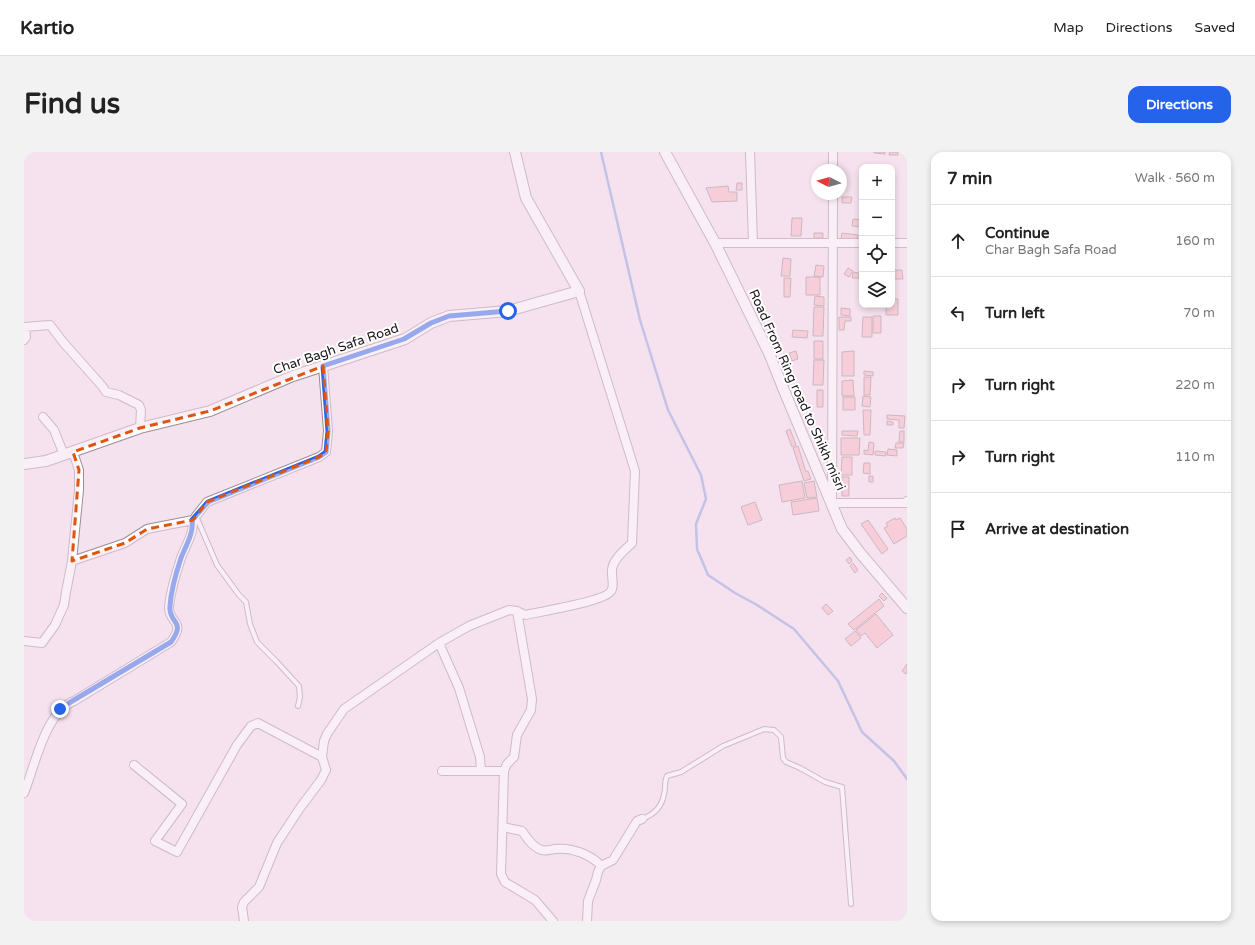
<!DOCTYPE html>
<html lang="en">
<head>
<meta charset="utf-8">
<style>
	body { margin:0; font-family:"Varela Round",sans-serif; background:#f2f2f2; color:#222 }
	.controls { position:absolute; right:12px; top:12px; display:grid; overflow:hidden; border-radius:8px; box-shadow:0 2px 6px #0003 }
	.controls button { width:36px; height:36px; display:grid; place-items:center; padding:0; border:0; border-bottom:1px solid #e0e0e0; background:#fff; color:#222; font:20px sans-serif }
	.compass { position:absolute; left:787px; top:12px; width:36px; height:36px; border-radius:50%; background:#fff; box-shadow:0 2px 6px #0003; rotate:276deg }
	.stop { position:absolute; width:12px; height:12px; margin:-9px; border:3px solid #2563eb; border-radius:50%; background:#fff }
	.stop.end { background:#2563eb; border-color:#fff; box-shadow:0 1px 4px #0008 }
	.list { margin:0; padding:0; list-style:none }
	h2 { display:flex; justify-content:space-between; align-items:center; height:52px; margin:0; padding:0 16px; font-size:17px }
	h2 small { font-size:13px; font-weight:400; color:#767676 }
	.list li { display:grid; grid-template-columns:26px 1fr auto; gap:12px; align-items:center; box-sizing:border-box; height:72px; padding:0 16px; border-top:1px solid #e0e0e0 }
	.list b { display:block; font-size:15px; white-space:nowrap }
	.list p { margin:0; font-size:13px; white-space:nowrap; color:#767676 }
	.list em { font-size:13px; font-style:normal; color:#767676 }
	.icon { flex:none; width:22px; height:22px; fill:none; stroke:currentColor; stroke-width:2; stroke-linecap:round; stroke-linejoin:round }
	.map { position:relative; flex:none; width:883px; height:769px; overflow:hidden; border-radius:12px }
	header { display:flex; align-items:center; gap:24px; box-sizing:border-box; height:56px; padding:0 20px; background:#fff; border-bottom:1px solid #e0e0e0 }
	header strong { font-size:19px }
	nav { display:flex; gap:22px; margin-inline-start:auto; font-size:14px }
	.intro { display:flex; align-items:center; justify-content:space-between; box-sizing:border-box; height:96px; padding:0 24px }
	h1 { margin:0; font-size:28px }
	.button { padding:10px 18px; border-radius:12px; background:#2563eb; color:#fff; font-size:14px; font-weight:700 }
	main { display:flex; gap:24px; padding:0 24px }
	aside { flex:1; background:#fff; border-radius:12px; box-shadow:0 2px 6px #0003 }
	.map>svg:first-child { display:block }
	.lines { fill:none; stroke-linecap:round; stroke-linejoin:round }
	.stream { stroke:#879bdc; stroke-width:2.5 }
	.building { fill:#f7b3bc; stroke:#9a8487 }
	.service-casing { stroke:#9d8c98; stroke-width:6 }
	.minor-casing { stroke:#9d8c98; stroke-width:10 }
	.tertiary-casing { stroke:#9d8c98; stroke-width:12 }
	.service { stroke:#fff; stroke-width:4 }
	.minor { stroke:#fff; stroke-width:8 }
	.tertiary { stroke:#fff; stroke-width:10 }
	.route { stroke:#2563eb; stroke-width:5 }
	.marked { fill:none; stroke:#de560d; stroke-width:3; stroke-dasharray:8 5; stroke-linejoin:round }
	.labels { text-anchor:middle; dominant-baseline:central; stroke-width:4; stroke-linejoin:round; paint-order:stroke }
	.street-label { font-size:13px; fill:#1b1419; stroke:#fff }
</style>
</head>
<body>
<header>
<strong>Kartio</strong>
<nav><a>Map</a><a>Directions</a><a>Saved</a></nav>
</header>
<div class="intro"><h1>Find us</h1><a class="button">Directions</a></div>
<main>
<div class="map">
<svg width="883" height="769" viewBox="0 0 883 769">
	<rect width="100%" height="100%" fill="#f5e2ef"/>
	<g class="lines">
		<path class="stream" d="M577,0l39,168 28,90 33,65 5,24 -10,25 1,25 11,26 27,18 22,12 37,24 44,52 24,51 32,29 13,18"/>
	</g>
	<path class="building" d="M850,0h11v2l-11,-1z
		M866,0h8v3h-9z
		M713,31h5v7h-6z
		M704,34l1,6h8v9l-25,1 -6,-14z
		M818,45h10l-1,6h-9z
		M837,46h1v16l-1,-1z
		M768,66h10l-1,18h-10z
		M829,67l9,1v7l-10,-1z
		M790,81h9v5h-9z
		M818,81l16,2 -1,5 -16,-1z
		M759,106l8,1 -1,17h-9z
		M792,113l8,1 -1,11 -9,-1z
		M824,116l5,3 -4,6 -5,-3z
		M868,118h10l1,9h-11z
		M829,120l6,1v5h-7z
		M782,125h14v18h-14z
		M760,126h7l-1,19h-6z
		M791,144l9,1v9l-10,-1z
		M868,147h6v16h-12v-10h6z
		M790,155h10l-1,29h-10z
		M817,156l9,1v7l-9,-1z
		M849,164h8v17h-8z
		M815,165h12v4h-6l-1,9h-5z
		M839,165h9v20h-10z
		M769,178l15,1 -1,7 -15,-1z
		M790,189h9v18h-9z
		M772,199l2,8 -6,2 -3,-8z
		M830,199v25h-12v-24z
		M790,208h10l-1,25h-10z
		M840,219l9,1v4l-9,-1z
		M840,225h7l-1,18h-6z
		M829,228l1,16h-12v-15z
		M793,238h6v17h-6z
		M839,244l8,1 -1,10 -8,-1z
		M819,245h12v13h-12z
		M839,258h8l-1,25h-6z
		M863,263l18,1 -1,12h-5v-8l-12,-1z
		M863,269l6,1v3h-6z
		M766,277l6,16 -4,2 -6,-16z
		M818,279h16l-1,5 -15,-1z
		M876,279h4v11h-5z
		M817,286h19l-1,17h-18z
		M845,290l5,1 -1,12 -9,-1v-4l4,1z
		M872,291h8l-1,5h-8z
		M774,294l8,26 2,-1 3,8 -7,2 -11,-33z
		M864,297l9,1v6l-10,-1z
		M851,299l11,1v4l-11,-1z
		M818,305h10v18h-11z
		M840,311h6v11l-7,-1z
		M845,324h4v6h-4z
		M818,325h7v19h-7z
		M778,329l3,17 -23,4 -3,-17z
		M790,329l3,16 -10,1 -3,-15z
		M793,346l2,13 -26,4 -2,-13z
		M731,350l7,18 -14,5 -7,-18z
		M871,366l1,2 4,-2 7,11v7l-13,8 -10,-16 4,-2 -2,-3z
		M844,368l20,29 -6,5 -21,-30z
		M826,405l2,4 -3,3 -3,-4z
		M829,411l5,7 -3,3 -5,-7z
		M858,441l5,5 -3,3 -5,-5z
		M855,447l5,7 -30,24 -6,-6z
		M802,452l7,7 -5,4 -6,-7z
		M852,462l17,21 -16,13 -12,-15 -4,3 -5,-6z
		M831,479l6,7 -10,8 -6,-7z
		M883,512v9l-1,1 -4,-3z"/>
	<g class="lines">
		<g class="service-casing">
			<path id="service" d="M172,364l21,49 22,30 7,7 4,22 7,18 19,19 23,25 1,11 -2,9
				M618,667c11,-4 20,-12 22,-25 2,-6 0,-12 3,-18l14,-4 42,-26 41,-17 10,1 7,7 2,21 3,4 14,6 25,14 17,5 9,117"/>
		</g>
		<g class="minor-casing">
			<path id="minor" d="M726,0l3,91
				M809,18v-18
				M809,42l-1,309h75v-2
				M691,91h147
				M868,91h15
				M0,175l26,-2 13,17 39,44 4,6 13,3 20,10 2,5 -1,18
				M0,188l2,-3 -1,-9
				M19,265l11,13 10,25
				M48,409l53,-18 22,-14 46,-9 14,-18 112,-45 7,-5 2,-21 -5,-65
				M493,459l15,88 -1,11 -14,25 -3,22 -7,7 -3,7 -3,103 4,8 30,18 18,21
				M0,489l18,2 13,-18 9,-20 2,-13 6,-31 7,-71v-20l-6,-18
				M415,491l20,45 21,69 1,14
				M110,613l48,39 -27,37 22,11 60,-107 14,-19 7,-3 64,34
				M418,619h62
				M0,641c11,-27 21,-81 50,-92l97,-59c16,-22 -3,-18 -2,-36 2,-16 7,-33 12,-48 5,-13 13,-25 12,-38
				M479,675l19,4c6,8 8,13 17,18 5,3 10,1 16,0 15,-2 36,5 46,17
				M220,769l-2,-14 2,-5 15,-15 18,-44 23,-35 21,-28 5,-10 -4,-13 2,-16 3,-7 17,-25 95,-66 30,-17 40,-16 8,1 8,4c14,-3 81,-14 86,-24 4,-5 0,-15 1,-21 1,-11 13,-20 20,-27l3,-72 -56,-180
				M563,769l1,-20 8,-21 2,-8 3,-6 12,-6 24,-39 5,-2"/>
		</g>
		<g class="tertiary-casing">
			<path id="tertiary" d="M641,0l50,91 54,110 14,35 59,141 19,25 46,54
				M0,312l22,-3 94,-33 70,-17 83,-35 112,-37 26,-16 18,-7 59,-5 71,-20 -53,-93 -11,-46"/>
		</g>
		<use href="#service" class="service"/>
		<use href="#minor" class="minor"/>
		<use href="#tertiary" class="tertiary"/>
	</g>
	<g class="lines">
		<path class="route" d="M36,557l9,-6 102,-61c16,-22 -3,-18 -1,-36 1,-16 6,-33 11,-48 5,-13 13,-25 11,-38l16,-18 111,-45 7,-5 2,-21 -5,-65 81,-27 27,-16 18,-7 59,-5"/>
	</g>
	<path d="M0 0H883V769H0ZM299,214l5,65 -2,21 -7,5 -112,45 -14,18 -46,9 -22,14 -53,18 7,-91 -6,-18 67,-24 70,-17z" fill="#f5e2ef" fill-opacity=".55" fill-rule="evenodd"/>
	<path class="marked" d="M299,214l5,65 -2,21 -7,5 -112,45 -14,18 -46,9 -22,14 -53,18 7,-91 -6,-18 67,-24 70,-17z"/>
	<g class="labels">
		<g class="street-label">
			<text transform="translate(312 197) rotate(-19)">Char Bagh Safa Road</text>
			<text transform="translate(773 238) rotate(66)">Road From Ring road to Shikh misri</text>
		</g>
	</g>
</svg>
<div class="controls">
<button>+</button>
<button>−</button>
<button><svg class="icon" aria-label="locate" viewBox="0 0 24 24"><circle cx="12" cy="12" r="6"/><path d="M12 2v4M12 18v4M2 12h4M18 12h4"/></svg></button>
<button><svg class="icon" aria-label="layers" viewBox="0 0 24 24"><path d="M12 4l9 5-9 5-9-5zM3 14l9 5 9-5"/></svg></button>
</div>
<svg class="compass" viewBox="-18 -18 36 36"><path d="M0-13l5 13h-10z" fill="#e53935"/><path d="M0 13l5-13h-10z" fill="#767676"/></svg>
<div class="stop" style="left:484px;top:159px"></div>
<div class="stop end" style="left:36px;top:557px"></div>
</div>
<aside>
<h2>7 min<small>Walk · 560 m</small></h2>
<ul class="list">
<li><svg class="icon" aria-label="ahead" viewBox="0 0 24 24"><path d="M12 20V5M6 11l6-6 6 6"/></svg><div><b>Continue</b><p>Char Bagh Safa Road</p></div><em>160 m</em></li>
<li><svg class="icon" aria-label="left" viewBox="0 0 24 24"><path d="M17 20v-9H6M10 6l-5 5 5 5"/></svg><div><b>Turn left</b></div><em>70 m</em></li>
<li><svg class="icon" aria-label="right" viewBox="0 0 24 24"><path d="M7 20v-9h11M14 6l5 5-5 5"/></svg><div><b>Turn right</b></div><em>220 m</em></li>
<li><svg class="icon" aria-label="right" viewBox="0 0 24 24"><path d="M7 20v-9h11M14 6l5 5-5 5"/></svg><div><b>Turn right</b></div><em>110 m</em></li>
<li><svg class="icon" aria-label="arrive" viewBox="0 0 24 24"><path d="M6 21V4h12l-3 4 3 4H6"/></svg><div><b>Arrive at destination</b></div></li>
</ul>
</aside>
</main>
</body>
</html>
